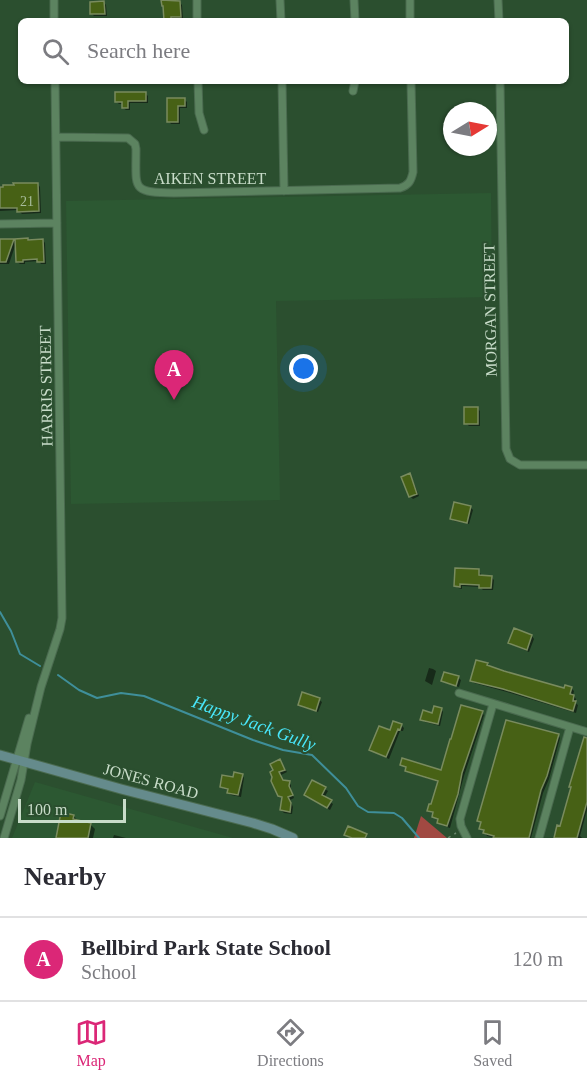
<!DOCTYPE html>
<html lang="en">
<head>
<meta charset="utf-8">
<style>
	body { margin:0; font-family:Georgia,serif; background:#f7f7f7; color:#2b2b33 }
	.compass { position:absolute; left:443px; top:102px; width:54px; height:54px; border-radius:50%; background:#fff; box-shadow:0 2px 4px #0004; rotate:80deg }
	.scale { position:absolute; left:18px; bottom:15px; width:108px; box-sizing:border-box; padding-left:6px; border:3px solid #c8dcc9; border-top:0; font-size:16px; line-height:21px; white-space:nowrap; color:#c8dcc9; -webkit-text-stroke:4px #2b4f2f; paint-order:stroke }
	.you { position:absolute; left:304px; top:369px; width:21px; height:21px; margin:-15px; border:4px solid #fff; border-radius:50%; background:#1a73e8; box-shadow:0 0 0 9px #1a73e833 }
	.badge { display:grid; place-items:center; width:39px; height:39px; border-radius:50%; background:#db2777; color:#fff; font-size:20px; font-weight:700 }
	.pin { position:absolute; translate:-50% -50px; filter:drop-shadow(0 2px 3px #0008) }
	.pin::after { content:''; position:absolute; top:32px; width:21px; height:18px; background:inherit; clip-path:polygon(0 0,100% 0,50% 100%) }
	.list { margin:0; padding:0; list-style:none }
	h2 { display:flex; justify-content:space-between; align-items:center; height:78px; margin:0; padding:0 24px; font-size:26px }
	h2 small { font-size:20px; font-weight:400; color:#7c7c81 }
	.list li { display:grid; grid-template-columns:39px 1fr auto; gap:18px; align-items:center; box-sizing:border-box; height:84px; padding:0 24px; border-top:2px solid #e1e1e2 }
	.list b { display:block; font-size:22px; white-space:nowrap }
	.list p { margin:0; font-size:20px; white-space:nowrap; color:#7c7c81 }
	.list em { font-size:20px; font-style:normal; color:#7c7c81 }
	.icon { flex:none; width:33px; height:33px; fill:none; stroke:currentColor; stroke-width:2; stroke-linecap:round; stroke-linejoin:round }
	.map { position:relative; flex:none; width:587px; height:838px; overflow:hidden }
	.search { position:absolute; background:#fff; box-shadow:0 2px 4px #0004; left:18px; right:18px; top:18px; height:66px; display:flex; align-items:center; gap:15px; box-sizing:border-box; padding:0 21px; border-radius:9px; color:#7c7c81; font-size:22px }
	.sheet { height:162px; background:#fff }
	nav { display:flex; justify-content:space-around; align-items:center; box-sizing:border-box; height:84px; border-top:2px solid #e1e1e2; background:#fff; font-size:16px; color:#7c7c81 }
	nav a { display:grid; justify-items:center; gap:3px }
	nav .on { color:#db2777 }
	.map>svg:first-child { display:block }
	.built { fill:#2c5832 }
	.green { fill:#a14942 }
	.shadow { fill:#0007 }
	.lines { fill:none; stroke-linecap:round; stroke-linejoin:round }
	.stream { stroke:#3f8f9a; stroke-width:2 }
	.building { fill:#476115; stroke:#798b5e; stroke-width:1.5 }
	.street-casing { stroke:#4a6a4f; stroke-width:9 }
	.secondary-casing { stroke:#4a6a4f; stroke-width:11 }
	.path { stroke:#6c896f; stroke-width:1.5; stroke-dasharray:3 4.5; stroke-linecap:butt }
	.street { stroke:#5c8360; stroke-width:7 }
	.secondary { stroke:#658b8c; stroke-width:9 }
	.labels { text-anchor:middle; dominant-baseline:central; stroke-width:4.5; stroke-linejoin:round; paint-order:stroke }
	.number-label { font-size:14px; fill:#a8bd9c }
	.street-label { font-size:16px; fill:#c8dcc9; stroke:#2b4f2f }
	.water-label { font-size:18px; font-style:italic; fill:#48e5f8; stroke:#2b4f2f }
</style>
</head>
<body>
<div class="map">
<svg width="587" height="838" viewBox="0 0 587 838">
	<rect width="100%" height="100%" fill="#2b4f2f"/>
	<path class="built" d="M491,193l1,104 -216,4 4,199 -209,4 -5,-303z
		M35,782l198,56h-221z"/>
	<path class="green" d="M421,816l26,22h-33z"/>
	<path class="shadow" d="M163,0h7l3,3h7l2,2 1,14 -18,2z
		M104,3l2,2 1,11h-13l-2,-2z
		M145,93l3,3v7h-18v7h-4l-3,-2v-4h-4l-3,-3z
		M184,99l3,3v6h-7v16h-9l-2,-3 -1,-21z
		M38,184l2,3 1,26 -19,1 -4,-4 -18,1v-25z
		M0,240h14l2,3 -7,21h-9z
		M43,240l2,3 1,21h-5l-2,-3 -14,1v2h-5l-3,-2z
		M477,408l3,3v15h-11l-3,-3z
		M409,475l3,3 7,18 -6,3 -3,-3z
		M470,507l3,3 -4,14 -15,-3 -3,-3z
		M478,571l3,3v2l10,1 3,3 -1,10h-10l-3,-3 -18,-1v3l-4,-1 -2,-2z
		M532,636l2,3 -5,13 -16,-7 -3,-2z
		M487,664l3,3 75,23 6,-2 3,3 -1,4 3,4 -1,4 3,2 -2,8 -69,-21 -33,-9 -2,-2z
		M429,668l4,1 3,2 -4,14 -7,-4z
		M458,678l3,2 -2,7 -13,-4 -3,-2z
		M319,700l3,2 -4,10 -16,-5 -3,-3z
		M441,709l2,3 -3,14 -15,-4 -3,-2z
		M482,713l2,2 -20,61 -14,52 -9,-3 -2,-2 1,-3 -4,-1 -3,-3 1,-2 -5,-4 3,-4 7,-24 -29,-9 -3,-2 1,-3 -6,-3 40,7z
		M401,725l3,3 -1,3h-3l-11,28 -15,-7 -3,-2z
		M558,735l2,3 -11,41 -6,14 -12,45h-36l-8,-2 -2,-3v-2l-4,-3 1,-4 -3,-4z
		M587,746v64l-7,26 2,2h-26l5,-10z
		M280,761l7,11 -6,3 3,7 5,1 2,2v5l3,8 -4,2 3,7 -1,7 -8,-1 -3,-3 1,-12 -3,-3 -6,-14z
		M242,775l2,3 -3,19 -10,-2 -3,-3 1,-2 -5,-1 -2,-2z
		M325,789l3,2 -4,7 9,6 -3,6 -25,-15z
		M74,816l4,5 12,3 5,5 -2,9h-36z
		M114,835l12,3h-13z"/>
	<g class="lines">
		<path class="stream" d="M0,612l11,19 9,23 20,12
			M58,675l21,15 18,8 24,-5 23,3 109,44 30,10 29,5 34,33 12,18 10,6 26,1 8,5 17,20"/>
	</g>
	<path class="building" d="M161,0l19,1 1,16h-10v4h-7l-1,-15h-1z
		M104,1l1,13h-15v-12z
		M115,92h31v9h-18v7h-6v-6h-7z
		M167,98h18v8h-7v16h-11z
		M13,183h25l1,28 -22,1v-4h-17v-21h3v-2h11z
		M28,238v2l15,-1 1,23h-7v-3l-14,1v2h-7l-1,-23z
		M0,239h14l-8,23h-6z
		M464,407h14v17h-14z
		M410,473l7,21 -8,3 -8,-20z
		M454,502l17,4 -4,17 -17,-4z
		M455,568l24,1v6l13,1 -1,12h-12v-3l-19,-1v3l-6,-1z
		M514,628l18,7 -5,15 -19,-7z
		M476,660l12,3 -1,2 17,6 60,17 1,-3 7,2 -2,7 4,1 -1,6h3l-3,10 -70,-22 -33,-8z
		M444,672l15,4 -3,10 -15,-5z
		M302,692l18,6 -4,13 -18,-6z
		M461,705l22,6 -21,62 -4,21 -11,32 -10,-3 1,-4 -6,-2 1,-5 -6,-1 2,-7h2l7,-23 -33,-10 1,-4 -6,-2 2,-7 39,12 9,-31h1z
		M434,706l8,2 -4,16 -18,-4 3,-10 9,3z
		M506,720l53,14 -12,42 -6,14 -12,48h-36l1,-2 -11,-3 1,-3 -5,-1 2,-7 -4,-1z
		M393,721l9,3 -2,6 -2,-1 -12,28 -17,-7 10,-24 11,4z
		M584,737l3,1v64l-10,36h-23l3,-13 3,1 11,-39h-2z
		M280,759l5,11 -6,2 4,8 7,1 -1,5 4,9 -5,2 3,6 -1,9 -10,-2 2,-13 -4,-1 -7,-15 1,-4 -2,-5 3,-2 -3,-6z
		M234,772l9,2 -5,21 -11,-2 1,-4 -8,-2 2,-12 11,2z
		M312,780l14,7 -4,8 10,5 -5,8 -23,-13z
		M61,812l13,3 -1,4 18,4 -3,15h-32z
		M348,826l19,8 -2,4h-13l-8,-3z"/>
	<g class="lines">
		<g class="street-casing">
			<path id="street" d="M54,0v21
				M197,0v21
				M280,0l1,21
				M354,0l1,21
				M410,0v21
				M498,0l1,21
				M198,81l1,32 5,17
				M282,81l2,110
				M500,81l6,368 4,10 10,6h67
				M353,91l2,-10
				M56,137l72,1 7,6 1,5c0,41 -5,43 38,44l226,-5c9,-3 11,-7 13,-16l-2,-91
				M0,224l57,-1
				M459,693l128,39
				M0,816l29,-98
				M4,838l17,-58 6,-36 14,-57 19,-58 2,-11 -7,-537
				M467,838l-6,-12 -1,-7 33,-115
				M539,838l31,-111"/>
		</g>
		<g class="secondary-casing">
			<path id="secondary" d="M0,755l121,34 132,34 19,6 21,9"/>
		</g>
		<path class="path" d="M448,838l8,-5"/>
		<use href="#street" class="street"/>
		<use href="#secondary" class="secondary"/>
	</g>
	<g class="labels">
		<g class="number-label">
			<text x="27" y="201">21</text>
		</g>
		<g class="street-label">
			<text x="210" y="178">AIKEN STREET</text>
			<text transform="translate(490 310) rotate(-91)">MORGAN STREET</text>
			<text transform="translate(46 386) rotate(-91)">HARRIS STREET</text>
			<text transform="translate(151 781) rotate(15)">JONES ROAD</text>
		</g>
		<g class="water-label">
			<text transform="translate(254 723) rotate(20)">Happy Jack Gully</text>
		</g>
	</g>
</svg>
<svg class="compass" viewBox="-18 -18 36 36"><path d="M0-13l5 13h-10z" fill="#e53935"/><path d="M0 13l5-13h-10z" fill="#7c7c81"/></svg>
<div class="scale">100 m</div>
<div class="you"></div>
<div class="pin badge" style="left:174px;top:400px">A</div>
<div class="search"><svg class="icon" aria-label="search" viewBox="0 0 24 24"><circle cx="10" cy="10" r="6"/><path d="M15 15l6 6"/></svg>Search here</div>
</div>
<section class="sheet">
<h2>Nearby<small></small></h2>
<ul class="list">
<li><span class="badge">A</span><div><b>Bellbird Park State School</b><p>School</p></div><em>120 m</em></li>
</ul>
</section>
<nav>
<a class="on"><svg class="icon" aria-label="map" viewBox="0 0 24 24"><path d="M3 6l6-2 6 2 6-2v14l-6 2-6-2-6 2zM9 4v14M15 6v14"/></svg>Map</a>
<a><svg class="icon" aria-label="directions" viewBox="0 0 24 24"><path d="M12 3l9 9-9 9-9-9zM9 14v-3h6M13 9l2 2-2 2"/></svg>Directions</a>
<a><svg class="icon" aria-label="saved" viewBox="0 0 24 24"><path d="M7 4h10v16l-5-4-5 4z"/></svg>Saved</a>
</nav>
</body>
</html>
